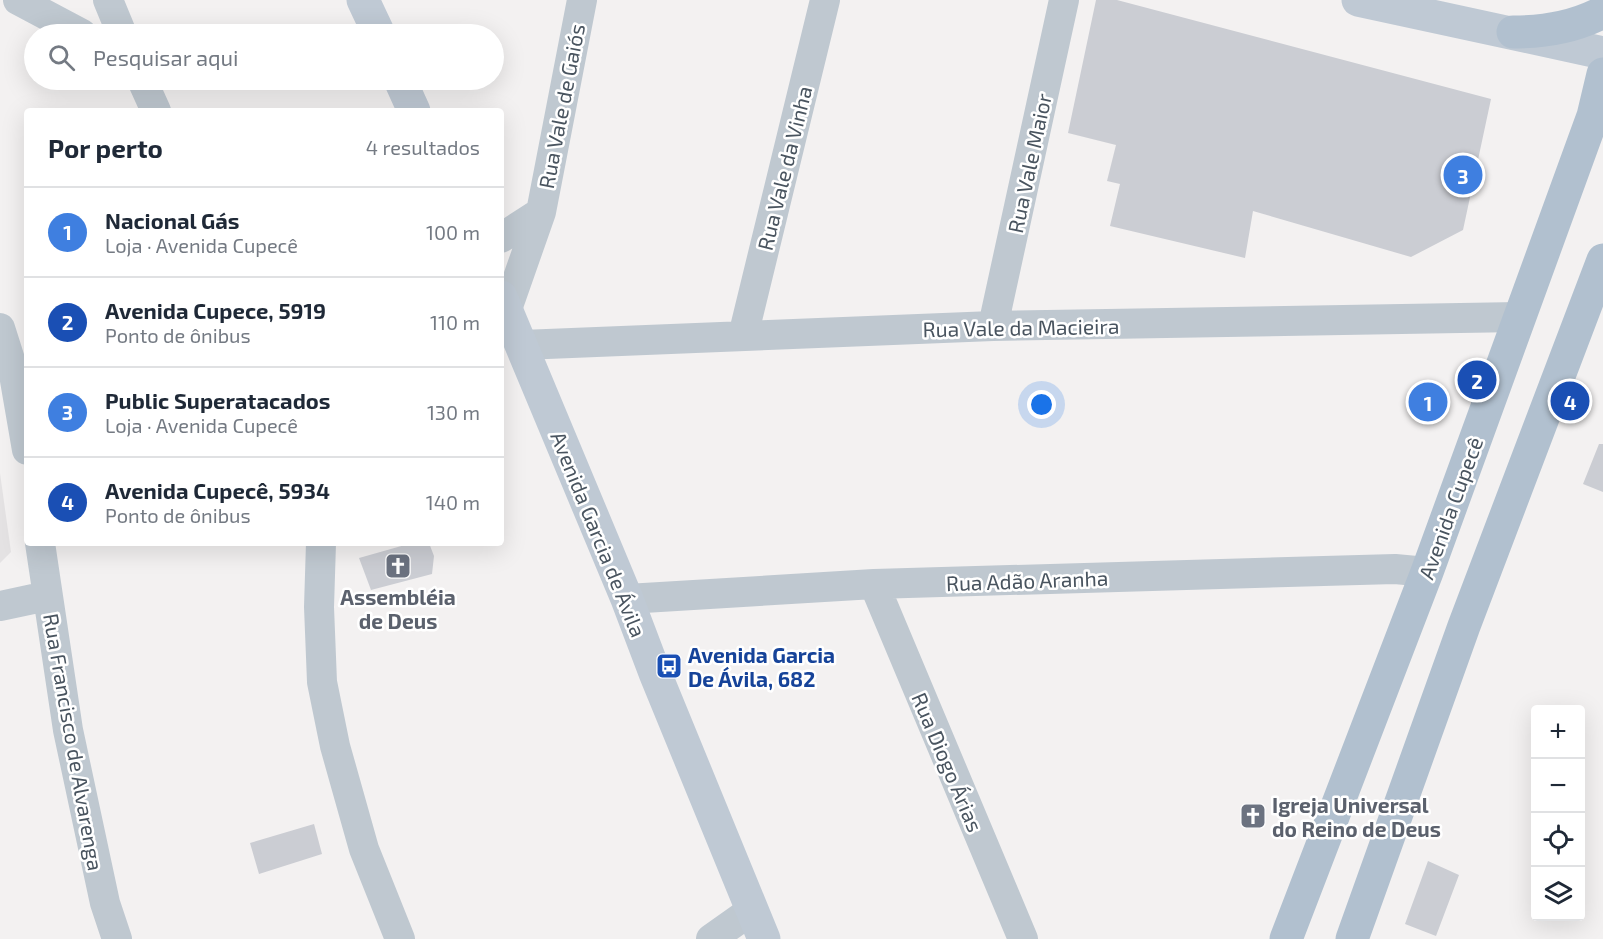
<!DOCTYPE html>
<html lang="pt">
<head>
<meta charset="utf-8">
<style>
	body { margin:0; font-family:"Exo 2",sans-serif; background:#f2f2f3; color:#1f2937 }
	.controls { position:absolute; right:18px; bottom:18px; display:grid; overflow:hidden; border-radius:6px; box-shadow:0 6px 24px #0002 }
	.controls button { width:54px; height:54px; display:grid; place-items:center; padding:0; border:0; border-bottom:2px solid #e0e1e3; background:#fff; color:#1f2937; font:30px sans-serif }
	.you { position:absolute; left:1042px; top:405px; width:21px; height:21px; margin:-15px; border:4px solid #fff; border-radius:50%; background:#1a73e8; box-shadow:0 0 0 9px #1a73e833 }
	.badge { display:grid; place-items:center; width:39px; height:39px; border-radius:50%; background:#1a72e4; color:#fff; font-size:20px; font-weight:700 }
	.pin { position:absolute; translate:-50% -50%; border:3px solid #fff; box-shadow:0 2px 6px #0006 }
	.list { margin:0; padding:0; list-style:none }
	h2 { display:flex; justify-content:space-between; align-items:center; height:78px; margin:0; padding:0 24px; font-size:26px }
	h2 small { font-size:20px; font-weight:400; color:#747a83 }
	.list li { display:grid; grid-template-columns:39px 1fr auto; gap:18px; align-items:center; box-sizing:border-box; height:90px; padding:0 24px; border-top:2px solid #e0e1e3 }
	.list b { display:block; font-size:22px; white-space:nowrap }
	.list p { margin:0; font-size:20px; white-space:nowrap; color:#747a83 }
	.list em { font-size:20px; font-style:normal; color:#747a83 }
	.icon { flex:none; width:33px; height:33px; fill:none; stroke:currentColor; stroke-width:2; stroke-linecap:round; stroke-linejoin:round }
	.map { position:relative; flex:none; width:1603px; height:939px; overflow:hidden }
	.search { position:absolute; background:#fff; box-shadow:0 6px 24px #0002; left:24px; top:24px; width:480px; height:66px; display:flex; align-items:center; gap:15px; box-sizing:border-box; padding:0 21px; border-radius:33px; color:#747a83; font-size:22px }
	.panel { position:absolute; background:#fff; box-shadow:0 6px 24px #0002; left:24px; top:108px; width:480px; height:438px; border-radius:6px }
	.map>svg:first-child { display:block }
	.education { fill:#e4e2e3 }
	.building { fill:#cbcdd3 }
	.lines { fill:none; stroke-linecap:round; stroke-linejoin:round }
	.street { stroke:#bfc8d0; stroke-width:30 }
	.secondary { stroke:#bfc9d4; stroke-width:33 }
	.primary { stroke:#b1c0cf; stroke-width:33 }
	.labels { text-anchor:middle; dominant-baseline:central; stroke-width:5; stroke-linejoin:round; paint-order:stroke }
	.street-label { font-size:21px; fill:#49545f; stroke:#fff }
	.worship-label { font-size:21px; font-weight:bold; fill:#5b616d; stroke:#fff }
	.transit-label { font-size:21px; font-weight:bold; fill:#164399; stroke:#fff; text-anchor:start }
</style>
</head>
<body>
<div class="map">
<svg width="1603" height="939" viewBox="0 0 1603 939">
	<rect width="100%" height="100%" fill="#f3f1f1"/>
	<path class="education" d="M0,473l11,79 -11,11z"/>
	<path class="building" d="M1096,0h21l374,99 -28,131 -52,27 -158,-46 -8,47 -135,-32 10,-42 -13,-3 9,-36 -48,-12z
		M1599,444h4v48l-20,-8z
		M412,543h17l5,13 -2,18 -61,16 -12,-32z
		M314,824l8,30 -63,20 -9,-31z
		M1428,861l31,14 -23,61 -31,-12z"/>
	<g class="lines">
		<path class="street" d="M18,0l64,34
			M108,0l14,34
			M142,80l14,31
			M501,238l40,-26
			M507,309l34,-97 41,-212
			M993,326l71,-326
			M0,328l13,41 14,81
			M743,336l82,-336
			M522,345l471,-19 526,-9
			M40,543l28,187 37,173 12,36
			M321,543l-2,64 3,75 13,64 29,103 36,90
			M874,584l149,355
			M627,599l247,-15 521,-15 32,3
			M0,606l47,-10
			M711,939l41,-29"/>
		<path class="secondary" d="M363,0l16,34
			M1358,0l245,53
			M400,80l14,31
			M501,297l126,302 28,74 109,266"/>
		<path class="primary" d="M1513,32c32,0 62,-5 90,-20
			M1286,939l141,-367 166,-456 10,-42
			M1352,939l112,-313 139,-366"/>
	</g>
	<defs>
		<g id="church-square" transform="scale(1.35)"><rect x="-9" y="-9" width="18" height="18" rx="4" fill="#6b7280" stroke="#fff"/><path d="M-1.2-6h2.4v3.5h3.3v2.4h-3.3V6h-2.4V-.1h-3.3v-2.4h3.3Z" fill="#fff"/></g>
		<g id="bus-square" transform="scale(1.35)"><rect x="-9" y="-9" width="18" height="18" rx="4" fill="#1a4fb4" stroke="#fff"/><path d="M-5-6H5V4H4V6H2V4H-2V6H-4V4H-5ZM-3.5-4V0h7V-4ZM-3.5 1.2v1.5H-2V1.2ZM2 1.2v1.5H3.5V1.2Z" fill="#fff"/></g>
	</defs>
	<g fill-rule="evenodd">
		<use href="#church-square" x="398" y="566"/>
		<use href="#bus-square" x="669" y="666"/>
		<use href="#church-square" x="1253" y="816"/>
	</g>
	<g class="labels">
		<g class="street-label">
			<text transform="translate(561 106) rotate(-79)">Rua Vale de Gaiós</text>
			<text transform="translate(1029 163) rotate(-78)">Rua Vale Maior</text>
			<text transform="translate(784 168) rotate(-76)">Rua Vale da Vinha</text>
			<text transform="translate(1021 327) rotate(-1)">Rua Vale da Macieira</text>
			<text transform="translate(1450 508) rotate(-70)">Avenida Cupecê</text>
			<text transform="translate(599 534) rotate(68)">Avenida Garcia de Ávila</text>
			<text transform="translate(1027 580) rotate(-2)">Rua Adão Aranha</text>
			<text transform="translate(74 742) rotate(80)">Rua Francisco de Alvarenga</text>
			<text transform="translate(948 762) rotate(67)">Rua Diogo Árias</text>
		</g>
		<g class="worship-label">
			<text x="398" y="596">Assembléia<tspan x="398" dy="24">de Deus</tspan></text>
			<text x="1272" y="804" text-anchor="start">Igreja Universal<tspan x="1272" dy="24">do Reino de Deus</tspan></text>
		</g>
		<g class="transit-label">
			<text x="688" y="654">Avenida Garcia<tspan x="688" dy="24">De Ávila, 682</tspan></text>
		</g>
	</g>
</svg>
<div class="controls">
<button>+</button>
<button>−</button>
<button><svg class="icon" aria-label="locate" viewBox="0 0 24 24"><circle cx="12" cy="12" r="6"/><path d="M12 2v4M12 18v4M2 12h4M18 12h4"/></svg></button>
<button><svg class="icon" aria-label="layers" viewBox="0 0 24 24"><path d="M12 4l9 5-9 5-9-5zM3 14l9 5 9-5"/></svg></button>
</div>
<div class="you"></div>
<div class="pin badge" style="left:1428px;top:402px;background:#3f7fe0">1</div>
<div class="pin badge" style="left:1477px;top:380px;background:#1a4fb4">2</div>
<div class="pin badge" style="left:1463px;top:175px;background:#3f7fe0">3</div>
<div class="pin badge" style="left:1570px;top:401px;background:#1a4fb4">4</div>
<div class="search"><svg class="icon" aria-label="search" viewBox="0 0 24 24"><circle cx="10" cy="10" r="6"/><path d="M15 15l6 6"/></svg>Pesquisar aqui</div>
<section class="panel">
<h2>Por perto<small>4 resultados</small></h2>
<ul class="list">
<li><span class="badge" style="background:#3f7fe0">1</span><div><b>Nacional Gás</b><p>Loja · Avenida Cupecê</p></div><em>100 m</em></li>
<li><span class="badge" style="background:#1a4fb4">2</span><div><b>Avenida Cupece, 5919</b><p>Ponto de ônibus</p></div><em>110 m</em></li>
<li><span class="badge" style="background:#3f7fe0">3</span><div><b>Public Superatacados</b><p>Loja · Avenida Cupecê</p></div><em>130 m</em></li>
<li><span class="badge" style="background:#1a4fb4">4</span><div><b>Avenida Cupecê, 5934</b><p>Ponto de ônibus</p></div><em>140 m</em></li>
</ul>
</section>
</div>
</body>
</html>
